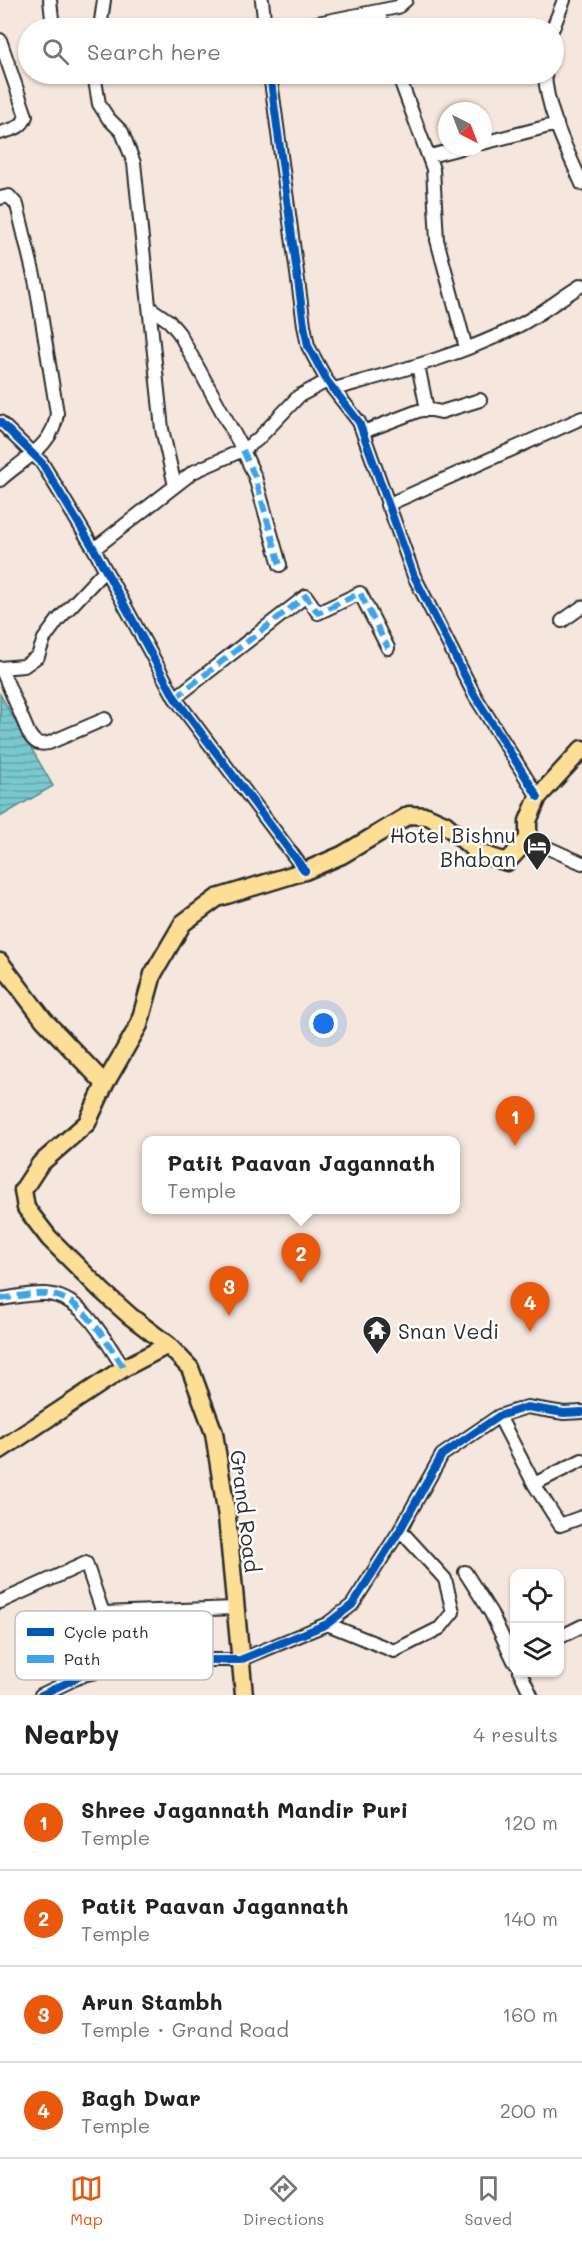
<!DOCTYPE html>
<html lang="en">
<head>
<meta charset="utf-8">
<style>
	body { margin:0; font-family:Mali,sans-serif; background:#f2f2f2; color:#222 }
	.controls { position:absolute; right:18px; bottom:18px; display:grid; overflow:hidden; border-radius:12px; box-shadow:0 2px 4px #0004 }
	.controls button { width:54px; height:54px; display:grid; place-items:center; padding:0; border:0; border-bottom:2px solid #e0e0e0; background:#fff; color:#222; font:30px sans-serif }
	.compass { position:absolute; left:438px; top:102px; width:54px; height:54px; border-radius:50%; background:#fff; box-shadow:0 2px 4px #0004; rotate:138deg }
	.you { position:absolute; left:324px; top:1024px; width:21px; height:21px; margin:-15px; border:4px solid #fff; border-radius:50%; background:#1a73e8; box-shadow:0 0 0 9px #1a73e833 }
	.badge { display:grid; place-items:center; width:39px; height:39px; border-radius:50%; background:#ea580c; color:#fff; font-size:20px; font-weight:700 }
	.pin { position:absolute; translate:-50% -50px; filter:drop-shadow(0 2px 3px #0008) }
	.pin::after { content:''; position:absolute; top:32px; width:21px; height:18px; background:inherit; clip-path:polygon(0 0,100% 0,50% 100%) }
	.popup { position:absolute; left:142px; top:1136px; width:318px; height:78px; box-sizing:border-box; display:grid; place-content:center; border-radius:12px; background:#fff; filter:drop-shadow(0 2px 4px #0005); font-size:20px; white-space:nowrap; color:#767676 }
	.popup b { font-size:22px; color:#222 }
	.popup::after { content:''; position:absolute; left:50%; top:100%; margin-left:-12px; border:12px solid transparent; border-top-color:#fff }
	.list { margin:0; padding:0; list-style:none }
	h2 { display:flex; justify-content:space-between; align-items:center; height:78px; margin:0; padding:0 24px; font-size:26px }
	h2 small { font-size:20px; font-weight:400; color:#767676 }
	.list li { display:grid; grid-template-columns:39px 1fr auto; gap:18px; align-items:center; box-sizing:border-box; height:96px; padding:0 24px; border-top:2px solid #e0e0e0 }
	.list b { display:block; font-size:22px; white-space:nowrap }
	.list p { margin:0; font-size:20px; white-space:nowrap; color:#767676 }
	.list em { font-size:20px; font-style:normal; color:#767676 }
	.icon { flex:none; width:33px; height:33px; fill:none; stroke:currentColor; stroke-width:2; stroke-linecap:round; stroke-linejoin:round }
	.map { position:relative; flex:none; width:582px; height:1695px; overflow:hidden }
	.search { position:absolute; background:#fff; box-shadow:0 2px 4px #0004; left:18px; right:18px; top:18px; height:66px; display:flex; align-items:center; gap:15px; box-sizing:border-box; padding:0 21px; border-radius:33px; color:#767676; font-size:22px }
	.sheet { height:462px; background:#fff }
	nav { display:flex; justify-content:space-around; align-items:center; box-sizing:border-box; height:84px; border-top:2px solid #e0e0e0; background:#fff; font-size:16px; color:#767676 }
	nav a { display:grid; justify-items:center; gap:3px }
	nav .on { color:#ea580c }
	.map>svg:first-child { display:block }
	.water { fill:url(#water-rules); stroke:#598a8d; stroke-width:1.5 }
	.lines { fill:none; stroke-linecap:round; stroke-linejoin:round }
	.minor-casing { stroke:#2b2b2b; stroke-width:16 }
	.major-casing { stroke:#2b2b2b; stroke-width:21 }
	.minor { stroke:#fff; stroke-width:12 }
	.major { stroke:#fdde96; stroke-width:16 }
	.quiet { stroke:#3ea3eb; stroke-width:6; stroke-dasharray:12 6; stroke-linecap:butt }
	.cycleway-casing { stroke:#fff; stroke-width:11 }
	.cycleway { stroke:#0057b8; stroke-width:8 }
	.labels { text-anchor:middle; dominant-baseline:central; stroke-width:5; stroke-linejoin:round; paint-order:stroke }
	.poi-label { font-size:21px; fill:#2b2b2b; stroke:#fff; text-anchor:end }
	.street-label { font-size:21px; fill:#2b2b2b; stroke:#fff }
	.key { fill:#fff; stroke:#bfbfbf; stroke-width:1.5 }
	.key-label { font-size:16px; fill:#2b2b2b }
</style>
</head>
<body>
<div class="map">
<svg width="582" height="1695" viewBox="0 0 582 1695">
	<defs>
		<pattern id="water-rules" width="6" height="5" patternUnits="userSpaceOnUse" patternTransform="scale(1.5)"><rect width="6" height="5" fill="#78c9ce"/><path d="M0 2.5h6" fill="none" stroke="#63a3a7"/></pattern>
	</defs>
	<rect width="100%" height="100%" fill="#f5e6de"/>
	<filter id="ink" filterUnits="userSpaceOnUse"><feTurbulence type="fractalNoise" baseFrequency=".0167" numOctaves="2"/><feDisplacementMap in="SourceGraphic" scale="12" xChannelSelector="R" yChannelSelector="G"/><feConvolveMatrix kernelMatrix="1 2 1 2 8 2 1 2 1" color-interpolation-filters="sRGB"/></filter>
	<g filter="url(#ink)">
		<path class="water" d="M0,694l53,92 -53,31z"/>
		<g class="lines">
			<g class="minor-casing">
				<path id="minor" d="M50,0l3,28
					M262,0l3,28
					M378,11l5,17
					M100,28l4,-28
					M292,28l106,-21 8,-7
					M553,28l11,-28
					M0,40l26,76c-4,13 -14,13 -26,17
					M94,74l5,30 9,14 14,14 12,31 28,266 13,57
					M270,74l34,251 4,21 19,35 32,41 55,154 61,120 63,101
					M398,74l35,95 4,71 29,108
					M545,74c1,35 23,78 37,110
					M483,143l74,-19
					M430,156l35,-9
					M0,198l9,-2 8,9 19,79 21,129c-3,33 -34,46 -57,67
					M150,308l19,13 10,12 64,117 12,27 25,88
					M418,365l9,44
					M334,389c61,-17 125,-33 182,-62 23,-11 44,-29 66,-42
					M0,422l42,41 52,86 81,149 130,173
					M363,432l55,-21 9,-2 14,3 39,-12
					M387,505l195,-87
					M94,549l99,-77 50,-22 14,-10 42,-44 28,-15
					M562,621l20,-14
					M0,668l24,-2 14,-10 6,-17 14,-19 47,-50
					M1,668l28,66c6,9 9,11 20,9l56,-24
					M175,698l131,-102 12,17 42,-20 28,55
					M528,839l54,24
					M0,1299c15,-2 32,-6 46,-5 39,3 58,46 78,74
					M499,1416l35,68 26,41 22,-8
					M534,1484l48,-24
					M465,1572l26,41 23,48
					M0,1602l86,-39 17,50 -9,10 14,46
					M103,1613l132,-5
					M327,1624l67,27 46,-23 13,-16 -8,-33 -45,-49
					M560,1637l22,-11
					M520,1672l11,23
					M41,1695l42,-20 63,-15h94l87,-36 25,-19 48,-75 42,-75 57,-39 28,-9 37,6 18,-1"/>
			</g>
			<g class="major-casing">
				<path id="major" d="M0,962l44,58 61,64
					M0,1450l124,-82 44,-23
					M244,1695l-17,-178 -13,-84 -24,-65 -22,-23 -38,-29 -28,-25 -53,-53 -23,-30 -3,-18 17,-26 47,-41 18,-39 34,-59 14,-51 30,-51 34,-25 88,-27 37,-16 67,-40 18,1 18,8 33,29 29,9 21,-23v-18l10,-24 44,-48"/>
			</g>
			<use href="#minor" class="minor"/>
			<use href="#major" class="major"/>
			<path class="quiet" d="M243,450l12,27 25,88
				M175,698l131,-102 12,17 42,-20 28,55
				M0,1299c15,-2 32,-6 46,-5 39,3 58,46 78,74"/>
			<g class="cycleway-casing">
				<path id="cycleway" d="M270,74l34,251 4,21 19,35 32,41 55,154 61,120 63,101
					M0,422l42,41 52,86 81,149 130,173
					M41,1695l42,-20 63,-15h94l87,-36 25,-19 48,-75 42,-75 57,-39 28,-9 37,6 18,-1"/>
			</g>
			<use href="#cycleway" class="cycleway"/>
		</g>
	</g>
	<defs>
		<g id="hotel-pin" transform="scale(1.5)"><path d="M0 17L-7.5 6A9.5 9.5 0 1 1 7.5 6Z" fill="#2b2b2b" stroke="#fff"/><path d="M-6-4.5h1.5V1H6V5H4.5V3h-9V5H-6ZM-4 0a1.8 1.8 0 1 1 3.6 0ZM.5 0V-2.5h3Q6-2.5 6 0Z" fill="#fff"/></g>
		<g id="temple-pin" transform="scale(1.5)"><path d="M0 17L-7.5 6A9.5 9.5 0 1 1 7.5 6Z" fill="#2b2b2b" stroke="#fff"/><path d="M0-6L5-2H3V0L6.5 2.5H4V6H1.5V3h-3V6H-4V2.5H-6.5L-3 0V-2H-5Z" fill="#fff"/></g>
	</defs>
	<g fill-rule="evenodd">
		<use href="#hotel-pin" x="537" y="846"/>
		<use href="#temple-pin" x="377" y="1330"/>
	</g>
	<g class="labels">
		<g class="poi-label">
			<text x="516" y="834">Hotel Bishnu<tspan x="516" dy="24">Bhaban</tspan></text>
			<text x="398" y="1330" text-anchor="start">Snan Vedi</text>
		</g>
		<g class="street-label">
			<text transform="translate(246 1511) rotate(83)">Grand Road</text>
		</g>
	</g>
	<rect x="15" y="1611" width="198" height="69" rx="9" class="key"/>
	<rect x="27" y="1628" width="27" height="8" fill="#0057b8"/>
	<rect x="27" y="1655" width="27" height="8" fill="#3ea3eb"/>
	<g class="key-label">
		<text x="64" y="1638">Cycle path</text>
		<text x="64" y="1665">Path</text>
	</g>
</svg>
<div class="controls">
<button><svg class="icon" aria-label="locate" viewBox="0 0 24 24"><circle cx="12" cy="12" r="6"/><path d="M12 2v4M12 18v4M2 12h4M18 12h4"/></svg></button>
<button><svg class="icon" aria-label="layers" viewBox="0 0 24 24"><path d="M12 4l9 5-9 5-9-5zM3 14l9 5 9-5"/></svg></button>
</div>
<svg class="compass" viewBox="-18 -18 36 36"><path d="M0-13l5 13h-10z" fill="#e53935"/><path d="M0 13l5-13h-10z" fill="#767676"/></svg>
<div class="you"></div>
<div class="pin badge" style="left:515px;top:1146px">1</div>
<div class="pin badge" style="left:301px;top:1283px">2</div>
<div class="popup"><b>Patit Paavan Jagannath</b>Temple</div>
<div class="pin badge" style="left:229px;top:1316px">3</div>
<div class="pin badge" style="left:530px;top:1332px">4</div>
<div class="search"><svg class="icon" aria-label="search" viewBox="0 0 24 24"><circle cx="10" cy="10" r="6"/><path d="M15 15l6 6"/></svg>Search here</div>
</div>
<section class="sheet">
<h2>Nearby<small>4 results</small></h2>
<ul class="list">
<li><span class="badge">1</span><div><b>Shree Jagannath Mandir Puri</b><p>Temple</p></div><em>120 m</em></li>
<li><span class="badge">2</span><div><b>Patit Paavan Jagannath</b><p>Temple</p></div><em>140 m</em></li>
<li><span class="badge">3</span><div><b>Arun Stambh</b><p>Temple · Grand Road</p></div><em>160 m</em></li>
<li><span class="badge">4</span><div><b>Bagh Dwar</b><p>Temple</p></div><em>200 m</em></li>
</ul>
</section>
<nav>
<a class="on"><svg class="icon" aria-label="map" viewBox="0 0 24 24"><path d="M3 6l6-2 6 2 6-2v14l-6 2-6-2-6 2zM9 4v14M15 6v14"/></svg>Map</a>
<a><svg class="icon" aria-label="directions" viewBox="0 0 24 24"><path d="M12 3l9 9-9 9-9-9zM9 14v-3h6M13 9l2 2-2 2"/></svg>Directions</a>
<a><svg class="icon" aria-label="saved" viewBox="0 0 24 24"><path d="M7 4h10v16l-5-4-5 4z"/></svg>Saved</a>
</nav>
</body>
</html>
